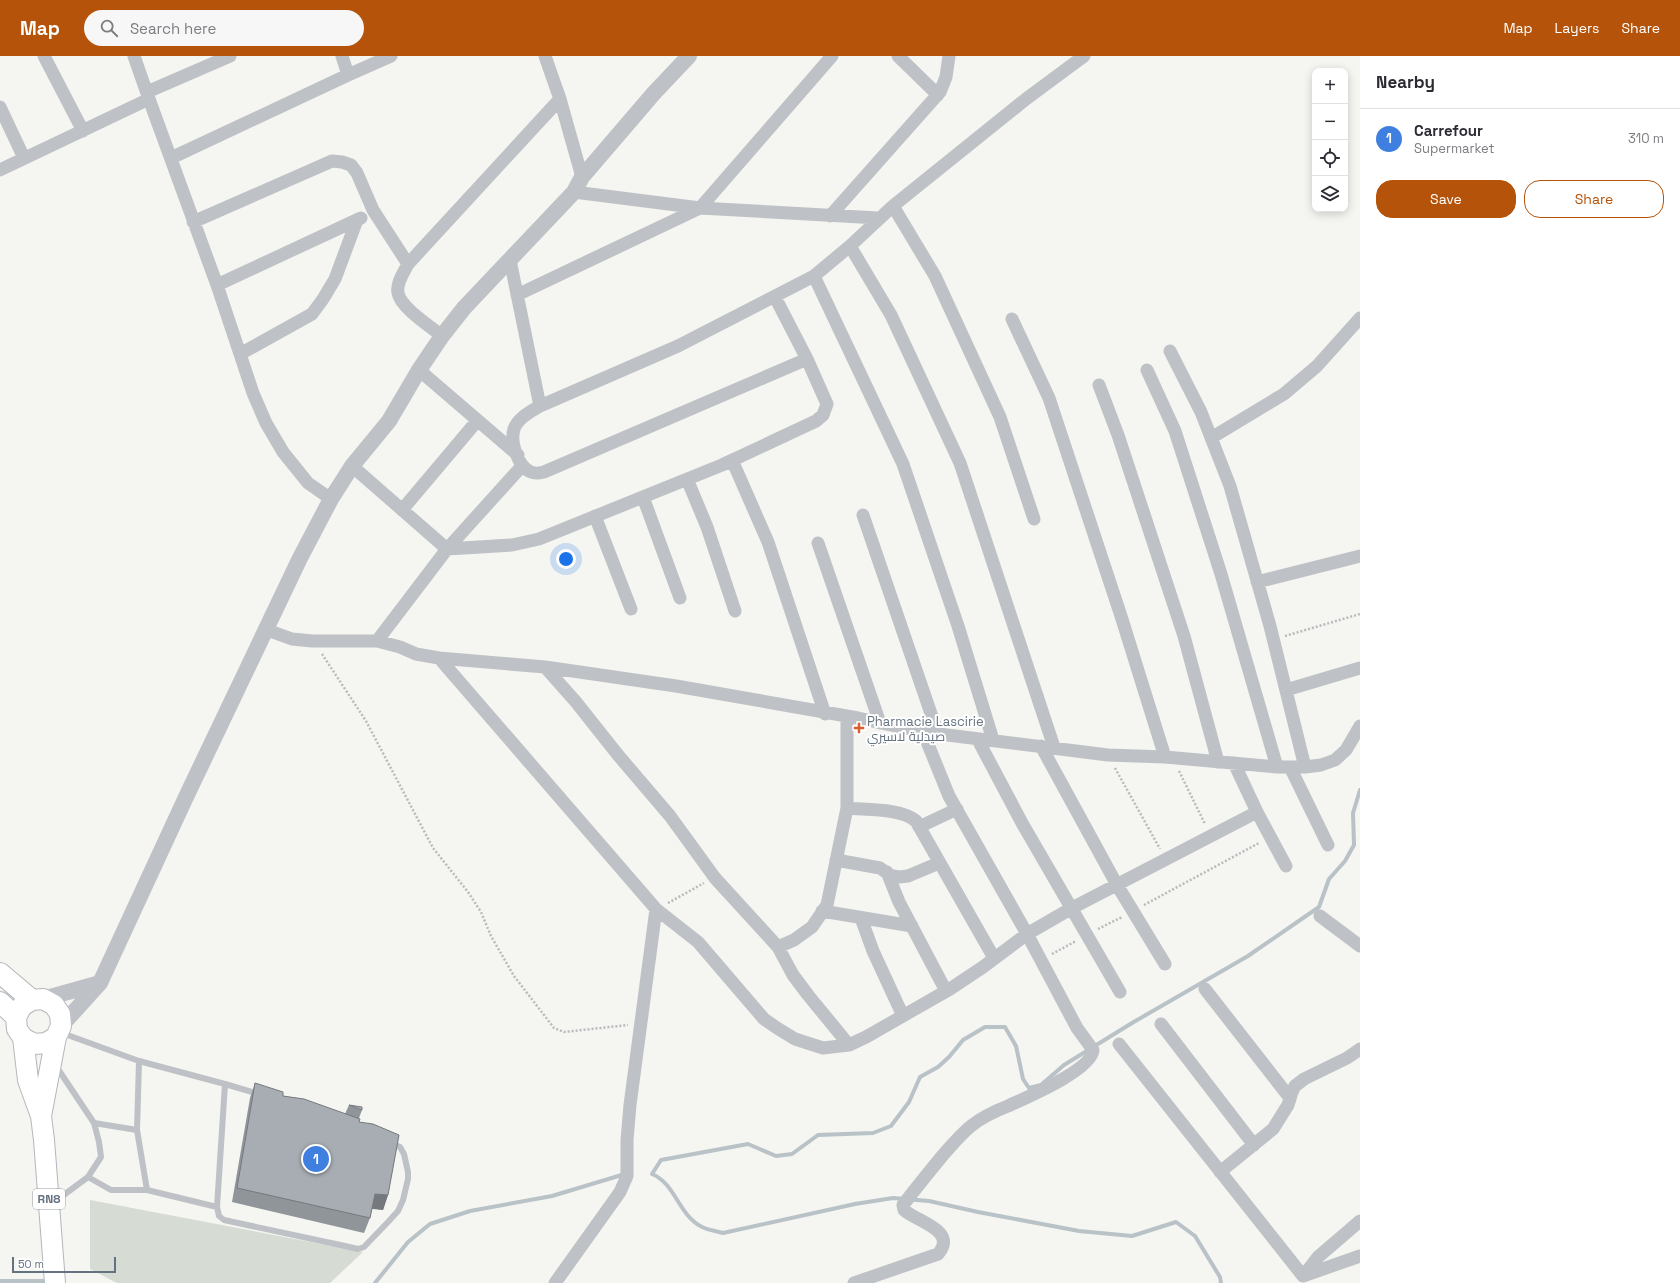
<!DOCTYPE html>
<html lang="en">
<head>
<meta charset="utf-8">
<style>
	body { margin:0; font-family:"Space Grotesk",Cairo,sans-serif; background:#f7f7f7; color:#2b2b33 }
	.controls { position:absolute; right:12px; top:12px; display:grid; overflow:hidden; border-radius:8px; box-shadow:0 2px 10px #0003 }
	.controls button { width:36px; height:36px; display:grid; place-items:center; padding:0; border:0; border-bottom:1px solid #e1e1e2; background:#fff; color:#2b2b33; font:20px sans-serif }
	.scale { position:absolute; left:12px; bottom:10px; width:104px; box-sizing:border-box; padding-left:4px; border:2px solid #657381; border-top:0; font-size:11px; line-height:14px; white-space:nowrap; color:#657381; -webkit-text-stroke:3px #fff; paint-order:stroke }
	.you { position:absolute; left:566px; top:503px; width:14px; height:14px; margin:-10px; border:3px solid #fff; border-radius:50%; background:#1a73e8; box-shadow:0 0 0 6px #1a73e833 }
	.badge { display:grid; place-items:center; width:26px; height:26px; border-radius:50%; background:#b45309; color:#fff; font-size:13px; font-weight:700 }
	.pin { position:absolute; translate:-50% -50%; border:2px solid #fff; box-shadow:0 1px 4px #0006 }
	.list { margin:0; padding:0; list-style:none }
	h2 { display:flex; justify-content:space-between; align-items:center; height:52px; margin:0; padding:0 16px; font-size:17px }
	h2 small { font-size:13px; font-weight:400; color:#7c7c81 }
	.list li { display:grid; grid-template-columns:26px 1fr auto; gap:12px; align-items:center; box-sizing:border-box; height:60px; padding:0 16px; border-top:1px solid #e1e1e2 }
	.list b { display:block; font-size:15px; white-space:nowrap }
	.list p { margin:0; font-size:13px; white-space:nowrap; color:#7c7c81 }
	.list em { font-size:13px; font-style:normal; color:#7c7c81 }
	.actions { display:flex; gap:8px; padding:12px 16px }
	.actions a { flex:1; padding:9px 0; border:1px solid #b45309; border-radius:16px; text-align:center; font-size:14px; color:#b45309 }
	.actions .main { background:#b45309; color:#fff }
	.icon { flex:none; width:22px; height:22px; fill:none; stroke:currentColor; stroke-width:2; stroke-linecap:round; stroke-linejoin:round }
	.map { position:relative; flex:none; width:1360px; height:1227px; overflow:hidden }
	header { display:flex; align-items:center; gap:24px; box-sizing:border-box; height:56px; padding:0 20px; background:#b45309; color:#fff }
	header strong { font-size:19px }
	nav { display:flex; gap:22px; margin-inline-start:auto; font-size:14px }
	.search { width:280px; height:36px; background:#f7f7f7; display:flex; align-items:center; gap:10px; box-sizing:border-box; padding:0 14px; border-radius:22px; color:#7c7c81; font-size:15px }
	main { display:flex }
	aside { flex:1; background:#fff }
	.map>svg:first-child { display:block }
	.green { fill:#d6dbd3 }
	.lines { fill:none; stroke-linecap:round; stroke-linejoin:round }
	.stream { stroke:#b8c2c7; stroke-width:4 }
	.primary-casing { stroke:#b3b7bb; stroke-width:22 }
	.path { stroke:#b8babd; stroke-width:2.5; stroke-dasharray:2 2; stroke-linecap:butt }
	.service { stroke:#bec1c5; stroke-width:6 }
	.minor { stroke:#bec1c5; stroke-width:13 }
	.tertiary { stroke:#bec1c5; stroke-width:16 }
	.primary { stroke:#fff; stroke-width:20 }
	.wall { fill:#90959a }
	.shaded-wall { fill:#75797d }
	.building { fill:#a7adb3; stroke:#75797d }
	.poi-dot { fill:#d85f2e; stroke:#fff; stroke-width:1.5 }
	.labels { text-anchor:middle; dominant-baseline:central; stroke-width:4; stroke-linejoin:round; paint-order:stroke }
	.shield { fill:#fff; stroke:#939da7; stroke-width:1 }
	.shield-label { font-size:12px; font-weight:bold; fill:#657381 }
	.poi-label { font-size:13px; fill:#657381; stroke:#fff; text-anchor:start }
</style>
</head>
<body>
<header>
<strong>Map</strong>
<div class="search"><svg class="icon" aria-label="search" viewBox="0 0 24 24"><circle cx="10" cy="10" r="6"/><path d="M15 15l6 6"/></svg>Search here</div>
<nav><a>Map</a><a>Layers</a><a>Share</a></nav>
</header>
<main>
<div class="map">
<svg width="1360" height="1227" viewBox="0 0 1360 1227">
	<rect width="100%" height="100%" fill="#f5f5f1"/>
	<path class="green" d="M90,1144l273,52 -33,31h-213l-27,-14z"/>
	<g class="lines">
		<path class="stream" d="M0,1225h45
			M375,1227l33,-41 22,-18 40,-13 82,-15 73,-22
			M1221,1227l-1,-6 -25,-41 -19,-14 -44,14 -53,-5 -101,-19 -49,-11 -36,-3 -38,6 -132,29c-7,-2 -15,-3 -21,-6 -24,-12 -26,-43 -50,-53l9,-14 87,-16 28,12 16,-2 26,-19 55,-2 18,-7 18,-24 11,-25 18,-10 11,-10 14,-17 22,-13h20l11,19 7,33 6,9 12,-3 23,-20 68,-42 116,-67 71,-49 10,-28 16,-18 9,-16 -1,-32 7,-23"/>
		<g class="primary-casing">
			<path id="primary" d="M0,917l32,27
				M0,946l16,15
				M23,982l11,6 12,-1 10,-6 5,-11 -1,-12 -6,-9 -11,-6 -11,1 -10,6 -6,11 1,12 6,9 5,42 13,36 3,24 11,143
				M41,1060l15,-79"/>
		</g>
		<path class="path" d="M1285,580l75,-22
			M322,598l44,67 67,127 35,44 13,20 10,24 23,40 40,52 10,4 64,-7
			M1115,712l45,81
			M1179,715l26,53
			M668,847l36,-20
			M1144,849l115,-62
			M1098,873l24,-12
			M1052,898l24,-13"/>
		<path class="service" d="M62,977l77,28 86,23 -8,123 2,9 5,4 121,26 13,3 6,-2 24,-25 10,-11 5,-11 5,-21v-7l-4,-18 -4,-7 -9,-4
			M139,1005l-2,69 10,60
			M225,1028l34,10
			M94,1067l43,7
			M88,1121l23,13h36l70,17
			M53,1147l35,-26 13,-20 -2,-15 -5,-19 -38,-57"/>
		<path class="minor" d="M44,0l39,75
			M134,0l15,43 68,186 36,108 13,30 17,29 25,31 23,16
			M342,0l6,19
			M545,0l15,43 22,78
			M898,0l40,39
			M147,36l83,-36
			M0,51l24,51
			M171,102l177,-83 43,-19
			M0,114l149,-71
			M574,136l126,16 178,10
			M893,150l42,70 65,141 34,102
			M830,160l110,-124 6,-15 3,-21
			M193,166l139,-61 10,1 9,3 6,8 16,37 35,54
			M850,190l41,69 69,148 94,284
			M510,204l30,146
			M814,220l89,188 55,162 35,114
			M217,229l144,-67
			M517,239l183,-87 132,-152
			M775,241l32,62 -263,113c-4,1 -9,2 -13,0 -13,-5 -21,-30 -17,-43 4,-11 16,-17 26,-23l138,-60 136,-70 36,-30 43,-40 133,-107 58,-43
			M1012,263l37,79 72,218 44,141
			M442,280c-12,-10 -41,-28 -44,-43 -2,-10 6,-21 10,-29l152,-165
			M1170,295l31,61 29,74 40,140 35,141
			M240,298l72,-40 11,-15 12,-20 22,-59
			M419,314l99,85
			M1147,314l28,61 46,143 56,193
			M1099,329l19,50 66,201 34,126
			M1211,382l73,-44 33,-28 43,-48
			M732,404l36,82 57,172
			M352,410l95,83 75,-83
			M687,423l20,48 28,84
			M643,441l37,101
			M402,454l75,-89
			M863,459l75,219
			M595,460l36,93
			M818,487l62,180
			M1257,526l103,-26
			M267,574l25,9 20,2h65l23,6 16,7 23,4 106,9 131,19 182,32 65,14 185,23 57,2 112,10h28l16,-2 14,-5 11,-10 14,-24
			M377,585l70,-92 65,-4 27,-6 183,-74 94,-44 7,-6 4,-11 -20,-45
			M439,602l217,251 42,33 66,77 13,9 18,11 28,9 26,-3 17,-8 84,-48 33,-22 44,-33 45,-26 185,-96 -23,-49
			M545,611l31,35 42,53 52,61 45,62 63,69 16,-7 18,-13 15,-22 20,-97v-91
			M1286,634l74,-22
			M978,684l44,83 98,169
			M1041,690l76,139 48,79
			M1290,711l38,78
			M847,752c19,2 54,0 69,13l78,137
			M1257,756l29,54
			M919,771l38,-18
			M836,804l44,8 10,7 9,2 9,-1 31,-13
			M887,816l12,30 47,89
			M822,855l90,15
			M1320,860l40,30
			M861,862l12,33 30,65
			M778,891l15,28 15,20 41,50
			M1205,933l85,109
			M1161,968l93,121
			M1119,988l184,232 57,-20
			M1220,1116l53,-43 15,-24 4,-13 3,-6 9,-7 43,-21 13,-9
			M1304,1219l14,-18 42,-36
			M555,1227l65,-91 7,-16v-36l3,-35 26,-196
			M854,1227l84,-29c20,-24 -21,-32 -34,-44l-1,-5c13,-17 26,-33 40,-50 9,-10 17,-20 28,-29 10,-8 24,-15 37,-20 17,-8 84,-36 85,-56l-16,-22 -50,-94 -78,-138 -26,-64"/>
		<path class="tertiary" d="M43,943l57,-16
			M61,970l39,-43 86,-186 114,-239 31,-59 21,-33 37,-45 30,-51 23,-34 22,-28 110,-116 8,-15 72,-84 35,-37"/>
		<use href="#primary" class="primary"/>
	</g>
	<path class="wall" d="M255,1027l28,13 62,18 4,-9 13,5 -3,8v4l29,73 -5,15 -11,-1 -2,9 -6,15 -132,-31 18,-104z"/>
	<path class="shaded-wall" d="M375,1138l13,1 -5,15 -14,-2z"/>
	<path class="building" d="M255,1027l28,9v4l21,3 56,20 -1,3 14,2 26,11 -11,60 -13,-1 -5,24 -133,-30z
		M349,1049l13,2v3z"/>
	<path class="poi-dot" d="M857 666h4v4h4v4h-4v4h-4v-4h-4v-4h4z"/>
	<g class="labels">
		<rect class="shield" x="33" y="1133" width="32" height="20" rx="3"/>
		<g class="shield-label">
			<text x="49" y="1143">RN8</text>
		</g>
		<g class="poi-label">
			<text x="867" y="665">Pharmacie Lascirie<tspan x="867" dy="15">صيدلية لاسيري</tspan></text>
		</g>
	</g>
</svg>
<div class="controls">
<button>+</button>
<button>−</button>
<button><svg class="icon" aria-label="locate" viewBox="0 0 24 24"><circle cx="12" cy="12" r="6"/><path d="M12 2v4M12 18v4M2 12h4M18 12h4"/></svg></button>
<button><svg class="icon" aria-label="layers" viewBox="0 0 24 24"><path d="M12 4l9 5-9 5-9-5zM3 14l9 5 9-5"/></svg></button>
</div>
<div class="scale">50 m</div>
<div class="you"></div>
<div class="pin badge" style="left:316px;top:1103px;background:#3f7fe0">1</div>
</div>
<aside>
<h2>Nearby<small></small></h2>
<ul class="list">
<li><span class="badge" style="background:#3f7fe0">1</span><div><b>Carrefour</b><p>Supermarket</p></div><em>310 m</em></li>
</ul>
<div class="actions"><a class="main">Save</a><a>Share</a></div>
</aside>
</main>
</body>
</html>
